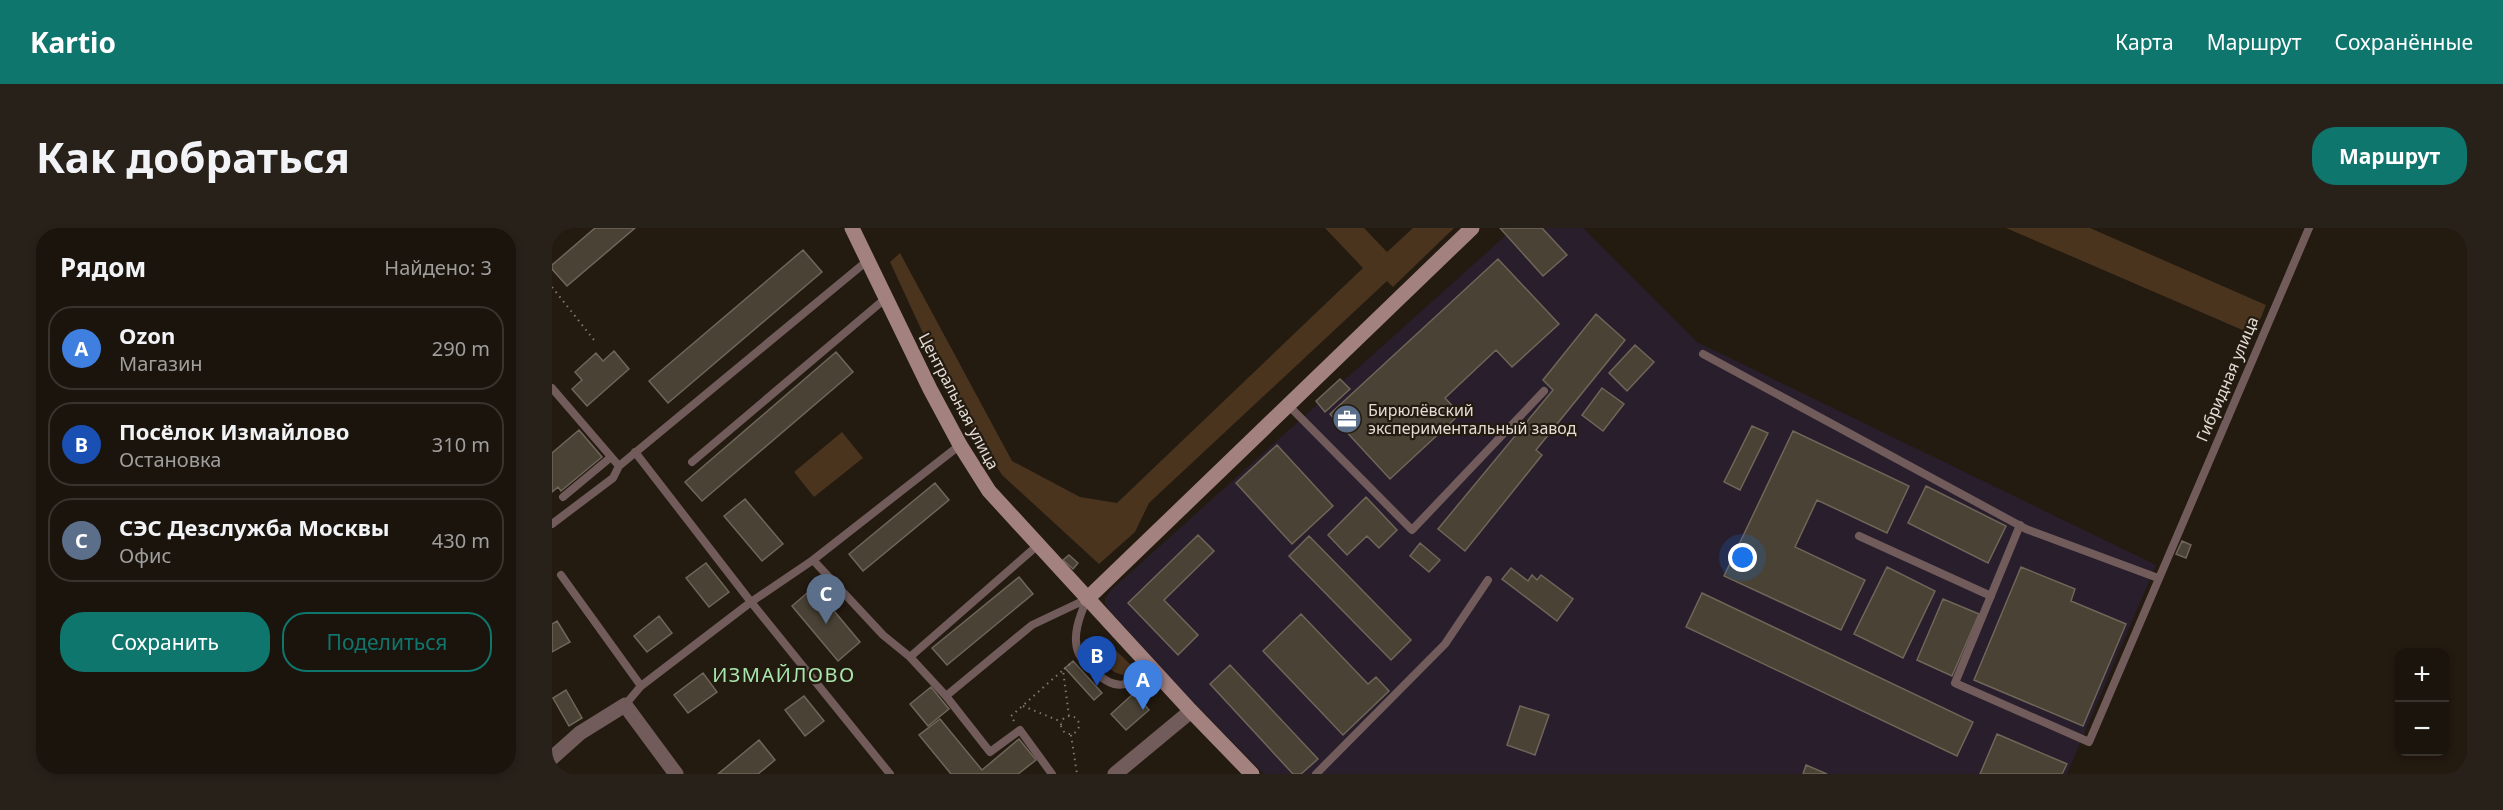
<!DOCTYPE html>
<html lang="ru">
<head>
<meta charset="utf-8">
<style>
	body { margin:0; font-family:"Noto Sans",sans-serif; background:#27211a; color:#f1f3f6 }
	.controls { position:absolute; right:18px; bottom:18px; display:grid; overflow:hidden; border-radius:12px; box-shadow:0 3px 9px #0003 }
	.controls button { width:54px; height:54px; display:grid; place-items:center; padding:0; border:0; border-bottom:2px solid #38332d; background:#1a140c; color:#f1f3f6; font:30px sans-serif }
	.you { position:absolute; left:1191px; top:330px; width:21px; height:21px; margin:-15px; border:4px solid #fff; border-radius:50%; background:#1a73e8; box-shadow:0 0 0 9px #1a73e833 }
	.badge { display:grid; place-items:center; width:39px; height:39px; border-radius:50%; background:#0f766e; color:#fff; font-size:20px; font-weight:700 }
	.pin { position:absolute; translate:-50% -50px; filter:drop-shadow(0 2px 3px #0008) }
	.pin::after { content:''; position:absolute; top:32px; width:21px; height:18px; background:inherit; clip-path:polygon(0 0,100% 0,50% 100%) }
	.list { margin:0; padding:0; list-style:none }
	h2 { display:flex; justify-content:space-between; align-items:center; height:78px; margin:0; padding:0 24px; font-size:26px }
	h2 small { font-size:20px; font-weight:400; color:#9f9e9d }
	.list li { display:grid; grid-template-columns:39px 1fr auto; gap:18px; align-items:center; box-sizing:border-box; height:84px; margin:0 12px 12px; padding:0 12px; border:2px solid #38332d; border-radius:24px }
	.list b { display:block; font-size:22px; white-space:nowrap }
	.list p { margin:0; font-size:20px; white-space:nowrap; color:#9f9e9d }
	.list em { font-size:20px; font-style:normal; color:#9f9e9d }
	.actions { display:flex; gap:12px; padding:18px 24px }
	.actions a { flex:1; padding:14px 0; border:2px solid #0f766e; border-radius:24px; text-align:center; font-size:21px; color:#0f766e }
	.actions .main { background:#0f766e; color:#fff }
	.map { position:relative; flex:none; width:1915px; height:546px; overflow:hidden; border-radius:24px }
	header { display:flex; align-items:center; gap:36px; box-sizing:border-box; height:84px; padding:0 30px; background:#0f766e; color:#fff }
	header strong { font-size:28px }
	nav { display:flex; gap:33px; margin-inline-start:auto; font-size:21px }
	.intro { display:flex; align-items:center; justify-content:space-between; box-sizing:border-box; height:144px; padding:0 36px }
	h1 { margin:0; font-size:42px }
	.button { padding:15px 27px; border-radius:24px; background:#0f766e; color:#fff; font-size:21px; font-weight:700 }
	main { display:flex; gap:36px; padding:0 36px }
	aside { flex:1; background:#1a140c; border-radius:24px; box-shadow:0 3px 9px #0003 }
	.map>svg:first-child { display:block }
	.industrial { fill:#291e2c }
	.green { fill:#4a341e }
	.building { fill:#4a4235; stroke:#6f6659; stroke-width:1.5 }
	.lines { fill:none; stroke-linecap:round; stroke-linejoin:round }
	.path { stroke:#817971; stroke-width:2; stroke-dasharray:1.5 4.5; stroke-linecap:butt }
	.lane { stroke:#715c5b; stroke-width:8 }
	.street { stroke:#715c5b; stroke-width:15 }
	.secondary { stroke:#a2817f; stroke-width:15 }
	.labels { text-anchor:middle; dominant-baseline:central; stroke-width:4.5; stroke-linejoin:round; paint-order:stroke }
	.street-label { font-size:16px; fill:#e2dbd5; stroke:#231a10 }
	.poi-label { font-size:16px; fill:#e2dbd5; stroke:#231a10; text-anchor:start }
	.quarter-label { font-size:20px; letter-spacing:1.5px; fill:#a8e7ae; stroke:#231a10 }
</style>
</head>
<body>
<header>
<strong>Kartio</strong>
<nav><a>Карта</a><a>Маршрут</a><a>Сохранённые</a></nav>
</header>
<div class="intro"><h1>Как добраться</h1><a class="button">Маршрут</a></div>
<main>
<aside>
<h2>Рядом<small>Найдено: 3</small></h2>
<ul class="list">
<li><span class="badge" style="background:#3f7fe0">A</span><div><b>Ozon</b><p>Магазин</p></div><em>290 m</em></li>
<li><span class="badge" style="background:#1a4fb4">B</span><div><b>Посёлок Измайлово</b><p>Остановка</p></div><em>310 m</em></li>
<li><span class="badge" style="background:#5c6f8a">C</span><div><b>СЭС Дезслужба Москвы</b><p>Офис</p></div><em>430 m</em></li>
</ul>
<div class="actions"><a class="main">Сохранить</a><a>Поделиться</a></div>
</aside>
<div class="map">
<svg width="1915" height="546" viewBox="0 0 1915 546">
	<rect width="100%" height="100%" fill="#231a10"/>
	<path class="industrial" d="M962,0h69l114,114 459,223 -89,209h-803l-79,-80 -76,-84 -4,-6v-6l7,-9z"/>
	<path class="green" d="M773,0h39l23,24 26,-24h41l-61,59 -6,-6 -238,222 -14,29 -36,32 -97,-89 -48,-75 -64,-138 10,-9 112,208 68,36 37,6 246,-235z
		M1454,0h84l176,77 -12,30z
		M290,204l21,26 -49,39 -20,-25z
		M545,408h4l30,29 -1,3 -7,7 -9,-3 -21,-22z"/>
	<path class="building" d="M43,0h40l-68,58 -15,-17v-4z
		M948,0h42l25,27 -24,21z
		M251,22l19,22 -154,131 -19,-22z
		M946,31l61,65 -47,43 -16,-17 -51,48 15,16 -70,65 -60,-65z
		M1044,86l29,26 -89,110 6,5 -77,96 -27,-22 115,-139 -10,-10z
		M1083,117l19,17 -27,29 -18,-18z
		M62,123l15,18 -42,37 -15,-17 10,-9 -7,-8 21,-19 7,8z
		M284,124l17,20 -151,129 -17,-19z
		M788,151l10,10 -25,23 -9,-11z
		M1050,160l22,16 -21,27 -21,-16z
		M1200,198l16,7 -28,57 -16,-8z
		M27,202l23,27 -41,34 -3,-4 -6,5v-39z
		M1241,203l116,55 -22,47 -70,-33 -22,47 70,33 -24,50 -117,-54z
		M725,217l56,61 -41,38 -56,-61z
		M383,255l14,17 -86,71 -14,-17z
		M1374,258l80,40 -18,37 -80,-40z
		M814,269l31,33 -18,18 -12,-12 -20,19 -19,-20z
		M193,271l38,45 -21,17 -38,-45z
		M646,307l16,16 -50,49 34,35 -20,20 -50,-52z
		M757,308l102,104 -20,20 -102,-104z
		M1630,313l9,4 -5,13 -10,-4z
		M868,315l20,17 -11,12 -19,-16z
		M517,327l9,8 -5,6 -10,-9z
		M154,335l23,29 -20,15 -23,-29z
		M1335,339l48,24 -32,67 -49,-24z
		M1469,339l54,22 -4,12 55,23 -43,102 -109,-46z
		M959,340l17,13 4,-6 5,5 4,-5 32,24 -16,22 -55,-42z
		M467,349l14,17 -86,71 -15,-17z
		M262,359l46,55 -22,19 -46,-55z
		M1150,365l271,129 -16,34 -271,-129z
		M1391,371l36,15 -27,62 -35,-16z
		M749,386l67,70 8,-7 13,14 -46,44 -80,-84z
		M107,388l13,17 -25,19 -13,-16z
		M5,393l13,21 -18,10v-28z
		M521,433l29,32 -8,7 -29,-32z
		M678,437l88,94 -17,15h-8l-83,-90z
		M151,445l14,19 -29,21 -14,-18z
		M379,459l18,22 -21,17 -18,-22z
		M14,462l16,28 -13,8 -16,-28z
		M582,465l15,17 -23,20 -15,-16z
		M252,468l20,25 -19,15 -20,-26z
		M968,478l29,9 -14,40 -28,-10z
		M388,491l42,51 37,-31 17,21 -18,14h-67l-32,-39z
		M1445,506l70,30 -5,10h-82z
		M207,512l16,20 -17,14h-40z
		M1254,537l21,9h-24z"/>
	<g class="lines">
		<path class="path" d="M0,59l42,53
			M471,478l39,16
			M517,488l-6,-46 8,-7
			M509 497a9 9 0 1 1 18 0a9 9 0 1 1-18 0Z
			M462,493l-3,-5 52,-46
			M519,507l6,39"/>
		<path class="lane" d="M1151,126l323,175 132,49
			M0,160l67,78
			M736,177l124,125 132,-139
			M83,224l116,150 139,172
			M140,234l194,-164
			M11,269l48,-40
			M0,296l61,-46 6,-12 248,-205
			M1468,297l-65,158 134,59 220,-514
			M1307,308l132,60
			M261,332l147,-115
			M9,347l80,111 -16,19
			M535,371c-7,16 -16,38 -8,55 2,5 9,10 13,14 21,24 37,20 59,1
			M358,429l128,-112
			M89,458l110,-84 62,-42 70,75 27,22 36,39 86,-71 55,-26
			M394,468l44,56 30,-22 32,44
			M764,546l129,-130 43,-64"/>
		<path class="street" d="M0,530l28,-25 45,-28 51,69
			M563,546l76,-63"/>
		<path class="secondary" d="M300,0l78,161 30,56 29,46 202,220 61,63
			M535,371l385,-371"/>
	</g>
	<defs>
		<g id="office-disc" transform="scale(1.5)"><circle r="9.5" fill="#5c6f8a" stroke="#231a10"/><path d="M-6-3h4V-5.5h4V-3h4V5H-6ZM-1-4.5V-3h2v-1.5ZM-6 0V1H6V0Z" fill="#fff"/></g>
	</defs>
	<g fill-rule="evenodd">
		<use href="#office-disc" x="795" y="191"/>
	</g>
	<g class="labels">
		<g class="street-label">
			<text transform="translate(1675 151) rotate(-67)">Гибридная улица</text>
			<text transform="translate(407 173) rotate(62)">Центральная улица</text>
		</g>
		<g class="poi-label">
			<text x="816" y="182">Бирюлёвский<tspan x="816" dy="18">экспериментальный завод</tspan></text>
		</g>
		<g class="quarter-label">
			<text x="232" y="446">ИЗМАЙЛОВО</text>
		</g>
	</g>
</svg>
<div class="controls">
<button>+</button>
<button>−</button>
</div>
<div class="you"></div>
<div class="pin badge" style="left:591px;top:482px;background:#3f7fe0">A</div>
<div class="pin badge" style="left:545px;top:458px;background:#1a4fb4">B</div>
<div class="pin badge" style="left:274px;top:396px;background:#5c6f8a">C</div>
</div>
</main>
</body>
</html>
